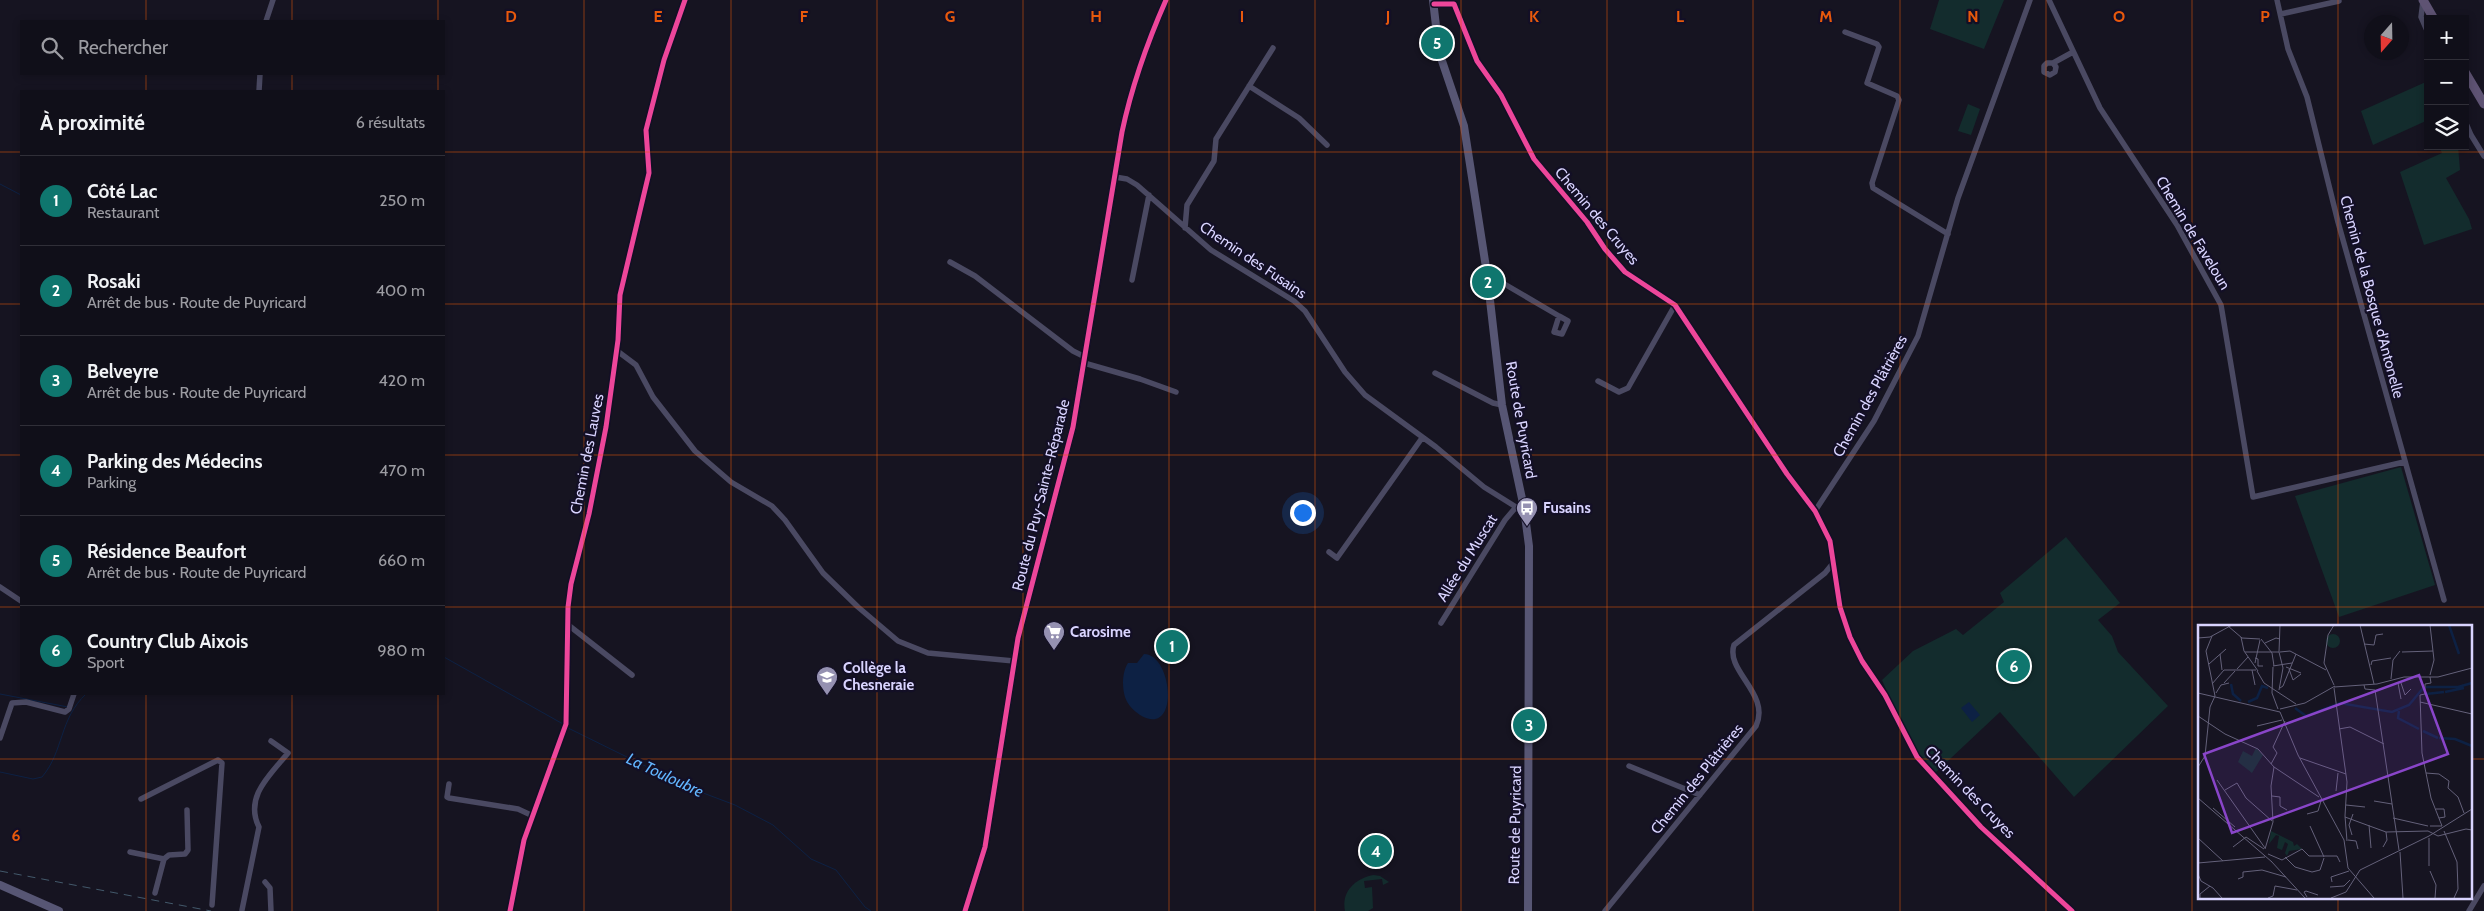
<!DOCTYPE html>
<html lang="fr">
<head>
<meta charset="utf-8">
<style>
	body { margin:0; font-family:Cabin,sans-serif; background:#191822; color:#f1f3f6 }
	.controls { position:absolute; right:15px; top:15px; display:grid; overflow:hidden; border-radius:0px; box-shadow:0 2px 8px #0003 }
	.controls button { width:45px; height:45px; display:grid; place-items:center; padding:0; border:0; border-bottom:1px solid #302f38; background:#100f19; color:#f1f3f6; font:25px sans-serif }
	.compass { position:absolute; left:2364px; top:15px; width:45px; height:45px; border-radius:50%; background:#100f19; box-shadow:0 2px 8px #0003; rotate:200deg }
	.you { position:absolute; left:1302px; top:512px; width:18px; height:18px; margin:-12px; border:4px solid #fff; border-radius:50%; background:#1a73e8; box-shadow:0 0 0 8px #1a73e833 }
	.badge { display:grid; place-items:center; width:32px; height:32px; border-radius:50%; background:#0f766e; color:#fff; font-size:16px; font-weight:700 }
	.pin { position:absolute; translate:-50% -50%; border:2px solid #fff; box-shadow:0 1px 5px #0006 }
	.list { margin:0; padding:0; list-style:none }
	h2 { display:flex; justify-content:space-between; align-items:center; height:65px; margin:0; padding:0 20px; font-size:21px }
	h2 small { font-size:16px; font-weight:400; color:#9c9ca2 }
	.list li { display:grid; grid-template-columns:32px 1fr auto; gap:15px; align-items:center; box-sizing:border-box; height:90px; padding:0 20px; border-top:1px solid #302f38 }
	.list b { display:block; font-size:19px; white-space:nowrap }
	.list p { margin:0; font-size:16px; white-space:nowrap; color:#9c9ca2 }
	.list em { font-size:16px; font-style:normal; color:#9c9ca2 }
	.icon { flex:none; width:28px; height:28px; fill:none; stroke:currentColor; stroke-width:2; stroke-linecap:round; stroke-linejoin:round }
	.map { position:relative; flex:none; width:2484px; height:911px; overflow:hidden }
	.search { position:absolute; background:#100f19; box-shadow:0 2px 8px #0003; left:20px; top:20px; width:425px; height:55px; display:flex; align-items:center; gap:12px; box-sizing:border-box; padding:0 18px; border-radius:0px; color:#9c9ca2; font-size:19px }
	.panel { position:absolute; background:#100f19; box-shadow:0 2px 8px #0003; left:20px; top:90px; width:425px; height:605px; border-radius:0px }
	.map>svg:first-child { display:block }
	.green { fill:#132c2d }
	.water { fill:#0d2144 }
	.lines { fill:none; stroke-linecap:round; stroke-linejoin:round }
	.stream { stroke:#0d2144; stroke-width:1 }
	.minor { stroke:#4a4962; stroke-width:5.5 }
	.tertiary { stroke:#4a4962; stroke-width:7 }
	.secondary { stroke:#575674; stroke-width:8 }
	.primary { stroke:#5e5373; stroke-width:9 }
	.rail { stroke:#43596b; stroke-width:1; stroke-dasharray:8 6; stroke-linecap:butt }
	.cycleway-casing { stroke:#130f26; stroke-width:8 }
	.cycleway { stroke:#ed469a; stroke-width:5 }
	.grid { fill:none; stroke:#e8590c; stroke-width:1; stroke-opacity:0.55 }
	.labels { text-anchor:middle; dominant-baseline:central; stroke-width:4.5; stroke-linejoin:round; paint-order:stroke }
	.street-label { font-size:15px; fill:#d9d4ff; stroke:#130f26 }
	.poi-label { font-size:15px; font-weight:bold; fill:#d9d4ff; stroke:#130f26; text-anchor:start }
	.water-label { font-size:16px; font-style:italic; fill:#62b6ff; stroke:#130f26 }
	.inset-river { fill:none; stroke:#0d2144; stroke-width:2.5 }
	.inset-road { fill:none; stroke:#64617a; stroke-width:1 }
	.view { fill:#8945c9; fill-opacity:0.15; stroke:#8945c9; stroke-width:2.5 }
	.inset-edge { fill:none; stroke:#d9d4ff; stroke-width:2.5 }
	.grid-label { font-size:16px; text-anchor:middle; font-weight:bold; fill:#e8590c; stroke:#130f26; stroke-width:4.5; stroke-linejoin:round; paint-order:stroke }
</style>
</head>
<body>
<div class="map">
<svg width="2484" height="911" viewBox="0 0 2484 911">
	<rect width="100%" height="100%" fill="#161421"/>
	<path class="green" d="M1939,0h65l-20,49 -54,-20z
		M2428,81v39l-55,25 -12,-34z
		M1968,104l12,5 -9,26 -13,-4z
		M2439,146h19l2,24 -14,8 23,41 3,10 -48,16 -24,-73 42,-19z
		M2401,467l34,118 -96,32 -44,-121z
		M2066,537l54,66 -22,17 14,16 6,16 50,54 -94,91 -74,-85 -66,62c-25,-29 -37,-59 -52,-94l31,-29 43,-22 7,6 41,-33 -4,-9z
		M1374,875l6,1 9,6 -6,3 -1,-6 -18,2 1,7 7,-1 1,21 -5,3h-23c-4,-20 11,-33 29,-36z"/>
	<path class="water" d="M1144,654c29,0 36,85 -4,61 -6,-4 -13,-11 -15,-18 -3,-10 -3,-25 3,-34h9z
		M1969,702l11,13 -8,7 -11,-14z"/>
	<g class="lines">
		<path class="stream" d="M0,184l21,11
			M444,657l119,67
			M0,694l68,13
			M568,728l122,60 45,17 38,20 38,34 25,11 29,37 6,4
			M0,772l33,7 9,-2c22,-26 17,-58 44,-83"/>
		<path class="minor" d="M2049,0l51,108 77,117 44,80 32,192 151,-35
			M2277,0l11,49 19,48 31,125 106,378
			M2423,1l-2,16 7,16
			M1434,4h20l23,57 24,34 33,64 53,63 18,27 20,23 50,33 112,169 28,37 15,30 10,66 10,30 12,24 23,34 32,62 64,70 91,84
			M2281,14l58,-13
			M266,21l7,-21
			M1845,32l32,12 2,3 -12,36 30,13 2,4 -27,83 1,5 75,46
			M2047,63h6l3,4 -1,5 -5,3 -6,-3v-6z
			M2053,63l20,-11
			M1249,86l50,32 28,27
			M259,91l1,-17
			M2465,121l6,14 13,21
			M1115,177l12,2 10,6 74,65 83,51 11,10 40,61 20,23 71,52 48,40 32,20 8,1
			M1185,228l2,-23 27,-44 2,-22 57,-91
			M950,262l25,14 98,75 12,6
			M1487,274l2,1 70,41 9,5 -6,13 -8,-2 5,-16
			M1132,280l17,-85
			M616,350l20,15 17,32 42,54 36,31 41,24 13,14 38,53 35,34 40,34 30,12 86,8
			M1084,363l56,16 36,13
			M1435,373l58,30 9,2
			M1598,381l21,11 9,-4 47,-83
			M1815,511l59,-90 44,-85 40,-138 72,-198
			M1329,552l8,6 85,-120
			M0,587l21,14
			M1441,623l64,-103 11,-13
			M567,624l65,51
			M0,738l12,-35 14,-1 39,10 4,-3 5,-15
			M1629,766l71,29
			M449,784l-2,13 2,1 69,11 15,7
			M141,799l77,-39 4,3 -10,142
			M130,852l34,7 -9,34
			M164,859l5,-4 16,-1 3,-4 -1,-40
			M265,882l5,6 1,23
			M242,910l17,-83c-15,-30 11,-52 29,-74l-17,-12
			M510,911l14,-71 42,-116 2,-117 3,-23 18,-70 17,-87 12,-87 2,-45 29,-122 -3,-43 18,-70 21,-60
			M1605,911l151,-185c15,-32 -31,-55 -22,-81l91,-72 9,-11
			M2469,911l15,-25"/>
		<path class="tertiary" d="M965,911l20,-64 33,-209 55,-211 49,-295c10,-47 25,-89 44,-132"/>
		<path class="secondary" d="M1433,0l6,52 25,74 23,148 15,131 22,103 5,38 -1,365
			M0,885l59,26"/>
		<path class="primary" d="M2423,0l11,19
			M2465,72l19,32"/>
		<path class="rail" d="M0,871l211,40"/>
		<g class="cycleway-casing">
			<path id="cycleway" d="M1434,4h20l23,57 24,34 33,64 53,63 18,27 20,23 50,33 112,169 28,37 15,30 10,66 10,30 12,24 23,34 32,62 64,70 91,84
				M510,911l14,-71 42,-116 2,-117 3,-23 18,-70 17,-87 12,-87 2,-45 29,-122 -3,-43 18,-70 21,-60
				M965,911l20,-64 33,-209 55,-211 49,-295c10,-47 25,-89 44,-132"/>
		</g>
		<use href="#cycleway" class="cycleway"/>
	</g>
	<path class="grid" d="M146,0v21M292,0v21M438,0v21M584,0v911M731,0v911M877,0v911M1023,0v911M1169,0v911M1315,0v911M1461,0v911M1607,0v911M1753,0v911M1900,0v911M2046,0v911M2192,0v911M2338,0v626M146,74v17M292,74v17M438,74v17M0,152h21M444,152h2040M0,304h21M444,304h2040M0,455h21M444,455h2040M0,607h21M444,607h2040M146,694v217M292,694v217M438,694v217M0,759h2199M2470,759h14M2338,897v14"/>
	<defs>
		<g id="bus-pin" transform="scale(1.125)"><path d="M0 17L-7.5 6A9.5 9.5 0 1 1 7.5 6Z" fill="#9591b1" stroke="#130f26"/><path d="M-5-6H5V4H4V6H2V4H-2V6H-4V4H-5ZM-3.5-4V0h7V-4ZM-3.5 1.2v1.5H-2V1.2ZM2 1.2v1.5H3.5V1.2Z" fill="#fff"/></g>
		<g id="supermarket-pin" transform="scale(1.125)"><path d="M0 17L-7.5 6A9.5 9.5 0 1 1 7.5 6Z" fill="#9591b1" stroke="#130f26"/><path d="M-6-5.5h2.5l.6 2H6L4.5 2H-2.5L-4.4-4H-6ZM-1.5 3.2a1.3 1.3 0 1 0 .1 0ZM3 3.2a1.3 1.3 0 1 0 .1 0Z" fill="#fff"/></g>
		<g id="school-pin" transform="scale(1.125)"><path d="M0 17L-7.5 6A9.5 9.5 0 1 1 7.5 6Z" fill="#9591b1" stroke="#130f26"/><path d="M0-5L7-2L0 1L-7-2ZM-4 1L0 2.5L4 1V4Q0 6-4 4Z" fill="#fff"/></g>
	</defs>
	<g fill-rule="evenodd">
		<use href="#bus-pin" x="1527" y="508"/>
		<use href="#supermarket-pin" x="1054" y="632"/>
		<use href="#school-pin" x="827" y="677"/>
	</g>
	<g class="labels">
		<g class="street-label">
			<text transform="translate(1597 216) rotate(50)">Chemin des Cruyes</text>
			<text transform="translate(2193 233) rotate(59)">Chemin de Faveloun</text>
			<text transform="translate(1253 260) rotate(34)">Chemin des Fusains</text>
			<text transform="translate(2372 297) rotate(75)">Chemin de la Bosque d'Antonelle</text>
			<text transform="translate(1870 396) rotate(-61)">Chemin des Plâtrières</text>
			<text transform="translate(1521 420) rotate(80)">Route de Puyricard</text>
			<text transform="translate(587 454) rotate(-79)">Chemin des Lauves</text>
			<text transform="translate(1041 495) rotate(-76)">Route du Puy-Sainte-Réparade</text>
			<text transform="translate(1467 558) rotate(-58)">Allée du Muscat</text>
			<text transform="translate(1697 779) rotate(-51)">Chemin des Plâtrières</text>
			<text transform="translate(1970 792) rotate(46)">Chemin des Cruyes</text>
			<text transform="translate(1515 825) rotate(-89)">Route de Puyricard</text>
		</g>
		<g class="poi-label">
			<text x="1543" y="508">Fusains</text>
			<text x="1070" y="632">Carosime</text>
			<text x="843" y="668">Collège la<tspan x="843" dy="17">Chesneraie</tspan></text>
		</g>
		<g class="water-label">
			<text transform="translate(665 775) rotate(25)">La Touloubre</text>
		</g>
	</g>
	<g transform="translate(2198 625)">
		<rect width="274" height="274" fill="#161421"/>
		<path d="M128 16a7 7 0 1 1 14 0a7 7 0 1 1-14 0ZM58,123l7,7 -11,18 -14,-11 5,-11 9,5zM73,206l22,11 1,4 3,-2 5,5 -13,2 -2,5 -2,-3 3,-9 -3,-2 -3,8 -5,-2 2,-12 -3,-1 -7,9z" fill="#132c2d"/>
		<path class="inset-river" d="M251,0l10,29M33,59l2,10 8,7M228,62h32l14,-4M247,67l19,-4M228,69l18,-2M50,77l9,-4 5,-12 6,2M97,83l11,8 34,-13 52,9 17,-7 15,-18M201,86l-1,7 21,11M225,106l15,7M241,113l16,1 17,7"/>
		<path class="inset-road" d="M162,0l14,59M30,1l14,12M274,4v17M43,12l3,14 14,20M0,13l12,-1 22,-12M44,13l18,1M63,14l11,14 2,13M67,18l11,-5 4,1M166,19l10,1 2,-10 7,-1M47,27h34M82,27l10,-1 36,19M204,27l31,-1M22,29l2,16M57,33l3,1v7h5M57,38l5,-23M11,39l17,-15M173,40l1,-4 19,-3M75,41l19,-3M75,42l-1,26 6,16M88,42l15,6M39,44l11,-12M91,44l4,11 8,-6M54,45l3,15M59,46l7,12 32,21M232,50l4,-15 -4,-35M193,54l2,-19 7,-9M26,58l11,-12M200,58l3,16M203,58l4,12 6,-6M14,59l12,-14h32M136,60l-10,-22 4,-28 6,-10M166,60l1,4 10,1 24,160M136,62l43,-3 27,-7h34l34,-9M82,63l3,-2 13,-32M136,63l13,94 -2,34 2,25M81,65l4,-22 -4,-16 1,-27M0,68l82,19 18,43 46,85 4,28 26,30M18,68l5,-8 8,-2M222,77l52,12M82,84l25,-6 30,-17M0,91l27,18 33,15 16,18 45,30M59,101l25,-6M141,104l11,-2 34,17M102,133l46,16M73,139l6,-11 -4,-6 12,-26M0,142l7,-11 5,-49 5,-11 -9,-45 6,-15M228,148l13,1 10,7 -1,7 10,9 6,16M19,155l48,68M27,165l12,-7 9,15 26,23M138,166l2,-18M74,171l8,1v9l7,4M0,173l74,64M176,176l18,3M148,180l19,2M15,183l22,19M238,184h8l1,8 -6,1M109,189l11,-3 3,-10M147,192l41,15 42,-1 10,5 28,-7 6,1M195,193l35,8M171,200l2,23M112,201l14,31M232,201h12l-11,-28 -9,-45 -2,-58 5,-1v-10l6,-1 -1,-6M246,206l13,31 1,27 -4,9M154,210l-3,-10 4,-11M0,213l25,23M231,213v28M150,215l8,1 2,8M35,222l13,-10 18,12M185,222l4,-7 -1,-8M67,224l8,-27 -2,-36 3,-19M202,227l3,46M70,229l14,6 20,-11 7,7h28l3,6M87,232l10,10 17,5 8,-2 4,-12M73,236l34,37M0,238l67,-6M232,246l6,14 -1,13M0,249l3,7 12,7 9,10M40,254l5,-2v-5l19,-2 24,7M134,257l-1,-5 18,-6M132,262l14,-1 6,-6M109,272l-3,-5 2,-1 12,4M2,273v-4l10,-8M70,273l5,-2 2,-10 22,4M133,273l15,-6 14,-22 69,-34 43,-27"/>
		<path class="view" d="M221,50l29,79 -216,79 -28,-79z"/>
		<rect width="274" height="274" class="inset-edge"/>
	</g>
	<g class="grid-label">
		<text x="511" y="22">D</text>
		<text x="658" y="22">E</text>
		<text x="804" y="22">F</text>
		<text x="950" y="22">G</text>
		<text x="1096" y="22">H</text>
		<text x="1242" y="22">I</text>
		<text x="1388" y="22">J</text>
		<text x="1534" y="22">K</text>
		<text x="1680" y="22">L</text>
		<text x="1826" y="22">M</text>
		<text x="1973" y="22">N</text>
		<text x="2119" y="22">O</text>
		<text x="2265" y="22">P</text>
		<text x="16" y="841">6</text>
	</g>
</svg>
<div class="controls">
<button>+</button>
<button>−</button>
<button><svg class="icon" aria-label="layers" viewBox="0 0 24 24"><path d="M12 4l9 5-9 5-9-5zM3 14l9 5 9-5"/></svg></button>
</div>
<svg class="compass" viewBox="-18 -18 36 36"><path d="M0-13l5 13h-10z" fill="#e53935"/><path d="M0 13l5-13h-10z" fill="#9c9ca2"/></svg>
<div class="you"></div>
<div class="pin badge" style="left:1172px;top:646px">1</div>
<div class="pin badge" style="left:1488px;top:282px">2</div>
<div class="pin badge" style="left:1529px;top:725px">3</div>
<div class="pin badge" style="left:1376px;top:851px">4</div>
<div class="pin badge" style="left:1437px;top:43px">5</div>
<div class="pin badge" style="left:2014px;top:666px">6</div>
<div class="search"><svg class="icon" aria-label="search" viewBox="0 0 24 24"><circle cx="10" cy="10" r="6"/><path d="M15 15l6 6"/></svg>Rechercher</div>
<section class="panel">
<h2>À proximité<small>6 résultats</small></h2>
<ul class="list">
<li><span class="badge">1</span><div><b>Côté Lac</b><p>Restaurant</p></div><em>250 m</em></li>
<li><span class="badge">2</span><div><b>Rosaki</b><p>Arrêt de bus · Route de Puyricard</p></div><em>400 m</em></li>
<li><span class="badge">3</span><div><b>Belveyre</b><p>Arrêt de bus · Route de Puyricard</p></div><em>420 m</em></li>
<li><span class="badge">4</span><div><b>Parking des Médecins</b><p>Parking</p></div><em>470 m</em></li>
<li><span class="badge">5</span><div><b>Résidence Beaufort</b><p>Arrêt de bus · Route de Puyricard</p></div><em>660 m</em></li>
<li><span class="badge">6</span><div><b>Country Club Aixois</b><p>Sport</p></div><em>980 m</em></li>
</ul>
</section>
</div>
</body>
</html>
